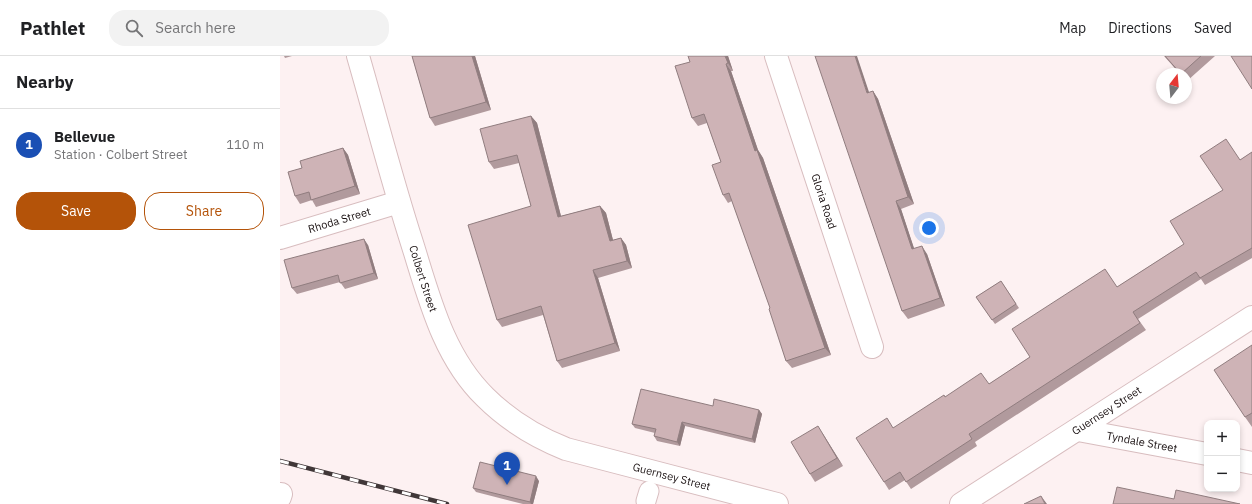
<!DOCTYPE html>
<html lang="en">
<head>
<meta charset="utf-8">
<style>
	body { margin:0; font-family:"IBM Plex Sans",sans-serif; background:#f2f2f2; color:#202124 }
	.controls { position:absolute; right:12px; bottom:12px; display:grid; overflow:hidden; border-radius:8px; box-shadow:0 2px 6px #0003 }
	.controls button { width:36px; height:36px; display:grid; place-items:center; padding:0; border:0; border-bottom:1px solid #e0e0e0; background:#fff; color:#202124; font:20px sans-serif }
	.compass { position:absolute; left:876px; top:12px; width:36px; height:36px; border-radius:50%; background:#fff; box-shadow:0 2px 6px #0003; rotate:16deg }
	.you { position:absolute; left:649px; top:172px; width:14px; height:14px; margin:-10px; border:3px solid #fff; border-radius:50%; background:#1a73e8; box-shadow:0 0 0 6px #1a73e833 }
	.badge { display:grid; place-items:center; width:26px; height:26px; border-radius:50%; background:#b45309; color:#fff; font-size:13px; font-weight:700 }
	.pin { position:absolute; translate:-50% -33px; filter:drop-shadow(0 1px 2px #0008) }
	.pin::after { content:''; position:absolute; top:21px; width:14px; height:12px; background:inherit; clip-path:polygon(0 0,100% 0,50% 100%) }
	.list { margin:0; padding:0; list-style:none }
	h2 { display:flex; justify-content:space-between; align-items:center; height:52px; margin:0; padding:0 16px; font-size:17px }
	h2 small { font-size:13px; font-weight:400; color:#757577 }
	.list li { display:grid; grid-template-columns:26px 1fr auto; gap:12px; align-items:center; box-sizing:border-box; height:72px; padding:0 16px; border-top:1px solid #e0e0e0 }
	.list b { display:block; font-size:15px; white-space:nowrap }
	.list p { margin:0; font-size:13px; white-space:nowrap; color:#757577 }
	.list em { font-size:13px; font-style:normal; color:#757577 }
	.actions { display:flex; gap:8px; padding:12px 16px }
	.actions a { flex:1; padding:9px 0; border:1px solid #b45309; border-radius:16px; text-align:center; font-size:14px; color:#b45309 }
	.actions .main { background:#b45309; color:#fff }
	.icon { flex:none; width:22px; height:22px; fill:none; stroke:currentColor; stroke-width:2; stroke-linecap:round; stroke-linejoin:round }
	.map { position:relative; flex:none; width:972px; height:448px; overflow:hidden }
	header { display:flex; align-items:center; gap:24px; box-sizing:border-box; height:56px; padding:0 20px; background:#fff; border-bottom:1px solid #e0e0e0 }
	header strong { font-size:19px }
	nav { display:flex; gap:22px; margin-inline-start:auto; font-size:14px }
	.search { width:280px; height:36px; background:#f2f2f2; display:flex; align-items:center; gap:10px; box-sizing:border-box; padding:0 14px; border-radius:16px; color:#757577; font-size:15px }
	main { display:flex }
	aside { flex:1; background:#fff }
	.map>svg:first-child { display:block }
	.lines { fill:none; stroke-linecap:round; stroke-linejoin:round }
	.pedestrian-casing { stroke:#d8bdbf; stroke-width:21 }
	.minor-casing { stroke:#d8bdbf; stroke-width:24 }
	.pedestrian { stroke:#fff; stroke-width:19 }
	.minor { stroke:#fff; stroke-width:22 }
	.rail-casing { stroke:#403738; stroke-width:4.5 }
	.rail { stroke:#fff; stroke-width:3; stroke-dasharray:9; stroke-linecap:butt }
	.wall { fill:#b19a9d }
	.shaded-wall { fill:#907d7f }
	.building { fill:#ceb3b6; stroke:#907d7f }
	.labels { text-anchor:middle; dominant-baseline:central; stroke-width:3.5; stroke-linejoin:round; paint-order:stroke }
	.street-label { font-size:11px; fill:#191011; stroke:#fff }
</style>
</head>
<body>
<header>
<strong>Pathlet</strong>
<div class="search"><svg class="icon" aria-label="search" viewBox="0 0 24 24"><circle cx="10" cy="10" r="6"/><path d="M15 15l6 6"/></svg>Search here</div>
<nav><a>Map</a><a>Directions</a><a>Saved</a></nav>
</header>
<main>
<aside>
<h2>Nearby<small></small></h2>
<ul class="list">
<li><span class="badge" style="background:#1a4fb4">1</span><div><b>Bellevue</b><p>Station · Colbert Street</p></div><em>110 m</em></li>
</ul>
<div class="actions"><a class="main">Save</a><a>Share</a></div>
</aside>
<div class="map">
<svg width="972" height="448" viewBox="0 0 972 448">
	<rect width="100%" height="100%" fill="#fdf1f2"/>
	<g class="lines">
		<g class="pedestrian-casing">
			<path id="pedestrian" d="M366,445l3,-10"/>
		</g>
		<g class="minor-casing">
			<g id="minor">
				<path id="s1" d="M78,0c18,62 34,125 54,187 17,54 31,113 73,154 23,23 51,40 81,52l211,55"/>
				<path id="s2" d="M496,0l96,291"/>
				<path id="s3" d="M0,182l119,-36"/>
				<path id="s4" d="M798,374l129,24"/>
				<path d="M957,404l15,3"/>
				<path d="M0,441l1,-3"/>
				<path id="s5" d="M681,448l291,-187"/>
			</g>
		</g>
		<use href="#pedestrian" class="pedestrian"/>
		<use href="#minor" class="minor"/>
		<g class="rail-casing">
			<path id="rail" d="M0,405l167,43"/>
		</g>
		<use href="#rail" class="rail"/>
	</g>
	<path class="wall" d="M4,0h8l-7,2z
		M132,0h63l16,54 -56,16 -5,-8z
		M448,0l5,15h-2l27,79 5,8 68,197 -39,13 -6,-7 -16,-53 -38,-107 -4,2 -5,-8 -2,-33 -14,-39 -9,3 -6,-8 -2,-56z
		M884,0h51l-28,25h-1v-7h-6z
		M593,35l5,8 36,105 -13,5 13,40 13,5 18,52 -37,13 -6,-8 -32,-219z
		M251,60l6,7 24,93 39,-10 6,7 7,27 8,-2 5,7 6,23 -34,10 22,73 -58,17 -5,-7 -14,-46 -41,12 -5,-7 34,-114 -12,-43 -25,6 -5,-7z
		M63,92l5,7 12,39 -44,13 -4,-7 -12,4 -5,-8 7,-28z
		M972,96v106l-47,27 -4,-6 -63,40 8,11 -171,112 2,4 -66,43 -6,-9 -16,10 -5,-8 10,-54 51,-31 44,-13 41,-27 87,-70 67,-43 39,-54 17,-30z
		M88,189l10,34 -33,10 -5,-7 -43,12 -5,-6z
		M721,225l18,27 -24,16 -19,-27z
		M972,289v82l-7,-10z
		M433,350l46,4 3,4 -7,29 -70,-17 -5,20 -23,-5 -3,-5 1,-3 -20,-5 -3,-4z
		M543,378l20,32 -28,16 -5,-8z
		M259,425l-6,23h-10l-47,-12 -3,-4z"/>
	<path class="shaded-wall" d="M192,0h3l16,54 -5,-8z
		M445,0h3l5,15 -5,-8z
		M575,0h2l15,45 -5,-8z
		M446,8l5,7 27,79 5,8 68,197 -6,-7 -70,-197z
		M593,35l5,8 36,105 -6,-7z
		M251,60l6,7 26,101 -5,-7z
		M63,92l5,7 12,39 -5,-8z
		M616,145l5,8 16,48 -5,-8z
		M320,150l6,7 9,35 -5,-7z
		M341,182l5,7 6,23 -5,-7z
		M84,183l4,6 10,34 -4,-6z
		M642,190l5,8 18,52 -5,-8z
		M313,214l5,8 22,73 -5,-8z
		M479,354l3,4 -7,29 -3,-4z
		M402,366l3,4 -5,20 -3,-4z
		M538,370l25,40 -6,-8z
		M256,420l3,5 -6,23h-2l-1,-2z
		M761,440l6,8h-2z"/>
	<path class="building" d="M132,0h60l14,46 -56,16z
		M408,0h37l3,7 -2,1 29,87 2,-1 68,198 -39,13 -17,-52 1,-1 -41,-115 -6,2 -11,-30 9,-3 -17,-48 -12,4 -17,-52 15,-4z
		M535,0h40l12,37 6,-2 35,106 -12,4 16,48 10,-3 18,52 -38,13z
		M885,0h36l-20,18z
		M951,0h21v33z
		M251,60l27,101 42,-11 10,35 11,-3 6,23 -34,9 22,73 -58,18 -16,-55 -44,14 -29,-95 63,-19 -14,-51 -28,7 -9,-33z
		M946,83l14,21 12,-8v96l-52,30 -4,-6 -63,40 7,11 -171,111 3,5 -66,43 -6,-10 -16,10 -28,-44 31,-20 6,10 51,-33 1,2 36,-24 8,11 41,-27 -18,-28 93,-60 12,18 67,-43 -14,-23 53,-31 -23,-34z
		M63,92l12,38 -44,14 -2,-8 -14,4 -7,-24 14,-4 -2,-7z
		M84,183l10,34 -34,10 -2,-8 -46,13 -8,-28z
		M721,225l15,23 -24,16 -16,-23z
		M972,289v68l-7,4 -31,-47z
		M361,333l72,17 1,-7 45,11 -7,29 -70,-17 -5,20 -23,-6 2,-7 -24,-5z
		M538,370l19,32 -27,16 -19,-32z
		M200,406l56,14 -6,26 -57,-14z
		M837,431l57,12 2,-9 64,14h-127z
		M761,440l4,8h-21z"/>
	<g class="labels">
		<g class="street-label">
			<text stroke="none"><textPath href="#s2" startOffset="153">Gloria Road</textPath></text>
			<text stroke="none"><textPath href="#s3" startOffset="62">Rhoda Street</textPath></text>
			<text stroke="none"><textPath href="#s1" startOffset="232">Colbert Street</textPath></text>
			<text stroke="none"><textPath href="#s5" startOffset="173">Guernsey Street</textPath></text>
			<text stroke="none"><textPath href="#s4" startOffset="65">Tyndale Street</textPath></text>
			<text stroke="none"><textPath href="#s1" startOffset="573">Guernsey Street</textPath></text>
		</g>
	</g>
</svg>
<div class="controls">
<button>+</button>
<button>−</button>
</div>
<svg class="compass" viewBox="-18 -18 36 36"><path d="M0-13l5 13h-10z" fill="#e53935"/><path d="M0 13l5-13h-10z" fill="#757577"/></svg>
<div class="you"></div>
<div class="pin badge" style="left:227px;top:429px;background:#1a4fb4">1</div>
</div>
</main>
</body>
</html>
